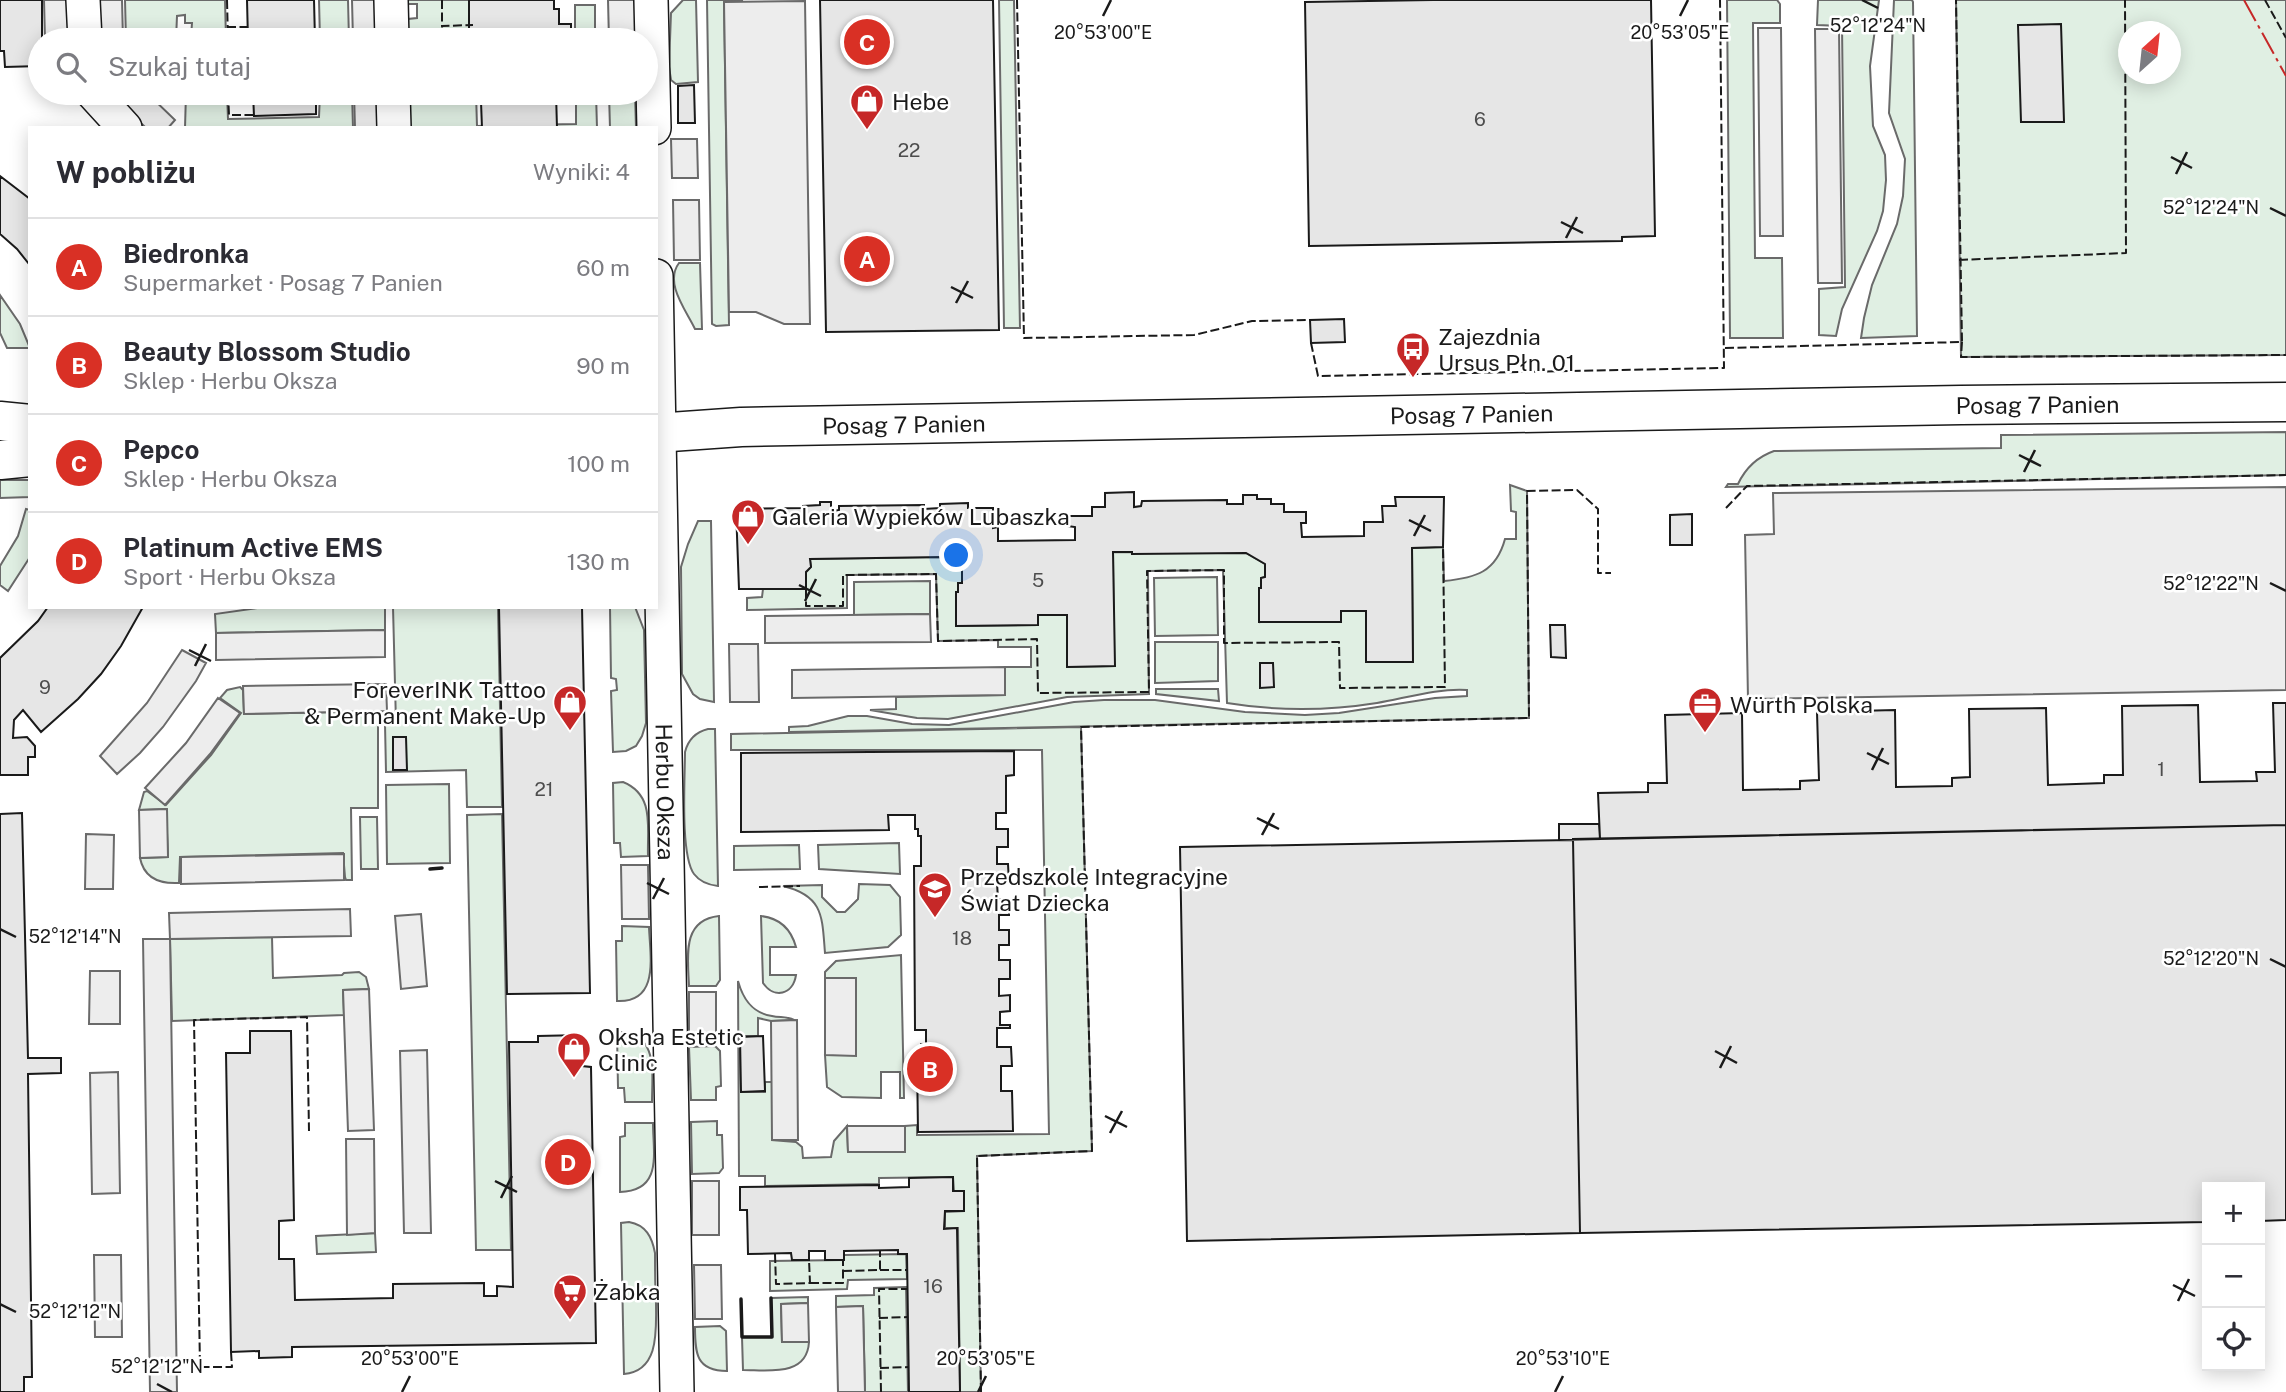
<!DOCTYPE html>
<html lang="pl">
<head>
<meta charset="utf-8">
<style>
	body { margin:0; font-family:"Public Sans",sans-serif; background:#f7f7f7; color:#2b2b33 }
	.controls { position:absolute; right:21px; bottom:21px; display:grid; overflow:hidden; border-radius:0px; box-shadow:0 4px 18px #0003 }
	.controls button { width:63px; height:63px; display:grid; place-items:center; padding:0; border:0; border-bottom:2px solid #e1e1e2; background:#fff; color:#2b2b33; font:35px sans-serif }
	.compass { position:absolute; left:2118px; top:21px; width:63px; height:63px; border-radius:50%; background:#fff; box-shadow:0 4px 18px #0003; rotate:27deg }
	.you { position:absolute; left:957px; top:556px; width:24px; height:24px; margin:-18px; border:5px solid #fff; border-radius:50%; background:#1a73e8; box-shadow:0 0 0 10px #1a73e833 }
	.badge { display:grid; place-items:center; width:46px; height:46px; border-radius:50%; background:#d93025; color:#fff; font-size:23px; font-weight:700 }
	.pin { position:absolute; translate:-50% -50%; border:4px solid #fff; box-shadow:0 2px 7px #0006 }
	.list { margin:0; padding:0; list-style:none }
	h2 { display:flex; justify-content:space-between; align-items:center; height:91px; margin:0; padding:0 28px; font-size:30px }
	h2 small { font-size:23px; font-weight:400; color:#7c7c81 }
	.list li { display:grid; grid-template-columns:46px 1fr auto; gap:21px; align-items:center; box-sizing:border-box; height:98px; padding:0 28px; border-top:2px solid #e1e1e2 }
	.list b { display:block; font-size:26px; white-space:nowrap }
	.list p { margin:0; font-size:23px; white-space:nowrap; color:#7c7c81 }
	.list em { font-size:23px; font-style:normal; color:#7c7c81 }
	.icon { flex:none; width:38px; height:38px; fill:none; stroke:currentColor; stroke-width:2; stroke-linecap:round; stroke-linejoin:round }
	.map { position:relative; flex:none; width:2286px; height:1392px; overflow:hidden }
	.search { position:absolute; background:#fff; box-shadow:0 4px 18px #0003; left:28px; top:28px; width:630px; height:77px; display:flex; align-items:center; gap:18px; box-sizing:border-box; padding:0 24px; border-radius:38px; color:#7c7c81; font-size:26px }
	.panel { position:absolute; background:#fff; box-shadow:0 4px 18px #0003; left:28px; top:126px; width:630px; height:483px; border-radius:0px }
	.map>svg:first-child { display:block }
	.green { fill:#e0efe3; stroke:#6a6a6a; stroke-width:2; fill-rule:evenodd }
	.parking { fill:#ededed; stroke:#6a6a6a; stroke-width:2 }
	.building { fill:#e6e6e6; stroke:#1a1a1a; stroke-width:2 }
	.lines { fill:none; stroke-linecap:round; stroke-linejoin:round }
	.minor-casing { stroke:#1a1a1a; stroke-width:36 }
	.tertiary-casing { stroke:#1a1a1a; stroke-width:41 }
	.minor { stroke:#fff; stroke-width:33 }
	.tertiary { stroke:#fff; stroke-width:38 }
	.fence { stroke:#1a1a1a; stroke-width:2; stroke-dasharray:9 3.5; stroke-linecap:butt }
	.wall { stroke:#1a1a1a; stroke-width:3.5 }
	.power { stroke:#c62828; stroke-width:2; stroke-dasharray:24 5 3.5 5; stroke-linecap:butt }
	.ticks { fill:none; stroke:#1a1a1a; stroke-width:2.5 }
	.labels { text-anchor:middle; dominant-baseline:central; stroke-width:5; stroke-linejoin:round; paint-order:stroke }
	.number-label { font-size:19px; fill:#4d4d4d }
	.poi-label { font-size:23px; fill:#1a1a1a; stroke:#fff; text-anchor:start }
	.street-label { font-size:23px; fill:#1a1a1a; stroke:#fff }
	.ticks-label { font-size:18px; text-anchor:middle; fill:#1a1a1a; stroke:#fff; stroke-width:5; stroke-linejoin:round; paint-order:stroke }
</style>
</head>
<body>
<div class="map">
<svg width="2286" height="1392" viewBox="0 0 2286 1392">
	<rect width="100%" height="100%" fill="#fff"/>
	<path class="green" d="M125,0h100l1,40h-40v-3h5l1,-14h-7v-8l-8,1 -1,24h-50z
		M319,0h29l1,40h-29z
		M408,0h67l1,40h-59v-3h-9v-18l9,-1v-14h-9z
		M683,0h13l2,82 -22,2 -5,-4 -2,-13 2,-54z
		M707,0h36l-19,2 5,323 -13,1 -4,-2z
		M999,0h15l6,328h-16z
		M1727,0h50l3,4v19h-27l2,235h27l1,80h-53z
		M1818,0h61l-9,66 3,60 12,29 1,25 -3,31 -6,20 -35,78 -6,27 -17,-1v-46l26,-2 -3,-261 -25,-1z
		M1894,0h18l1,2 4,334 -56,2 3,-20 8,-33 25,-61 6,-28 2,-37 -16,-46z
		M1956,0h330v355l-325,2zM2128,32h42v42h-42z
		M575,5h20v35h-20z
		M186,93h41l1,26 91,-2 1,-24h32l1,35h-168z
		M409,93h67l1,33 99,-2v-31h20l1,35h-188z
		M609,93h26l1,35h-26z
		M679,263h21l2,66h-7c-9,-19 -31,-46 -16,-66z
		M0,295l20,29 10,24h-23l-7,-15z
		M2286,432v43l-560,12 2,-3h10c8,-17 19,-27 36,-33l227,-3v-13z
		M0,480h30v17l-30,1z
		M1510,485l17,6 2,227 -740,14v-5l19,-1 40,-10h19l45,8 37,1 125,-23 30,-2h51l90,12 60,3 34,-2 96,-15 32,-2v-6c-29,-2 -61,8 -90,13 -50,8 -101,8 -150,0l-4,-133 -75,1 1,123 -82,3 -119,22 -31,-1 -47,-8 26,-1v-12l109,-2v-28h26v-20h-33v-7l-60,1 -2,-67 -89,1v33l-100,2v-12l15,-1 1,-8h43v-17l5,-5 -1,-8 133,-2 19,13v13h-4v9l-2,1v33l81,-1 1,-10h29l1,52 46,-1 -1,-114 133,1 19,11v13l-4,1v10h-2l1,34 81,-11h25v51h47l-1,-114 31,-1 1,34c32,-3 52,-9 61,-42h11v-27l-5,-1z
		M26,509l4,1v47l-22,34 -8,-6v-19l18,-30z
		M698,521h13l3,181 -14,-3 -7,-5 -11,-20 -1,-107 7,-23z
		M1217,577l1,58 -63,1 -1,-58z
		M930,581v33l-76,1v-33z
		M264,607h121v23l-169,3 -1,-19z
		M393,607h105l4,200h-35l-1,-37 -80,2 -1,-48 11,-1z
		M610,607h25l9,23 2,93 -4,13 -6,10 -10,5 -13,1 -2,-61 6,-1 -1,-11 -5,-1z
		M1155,642h63v39l-63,2z
		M240,687l3,3 1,24 143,-3v4l-9,2v91h-27l1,72h-6l-1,-3 -2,-24 -163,4 -1,26c-19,1 -35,-5 -39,-25l28,-1 -2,-48 -27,1 5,-18 3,-1 19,14 45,-50 30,-42 -21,-15 7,-8z
		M1156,689h62l1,12 -63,-7z
		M1081,727l11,424 -115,5 4,236h-21l-2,-164h-13v-16l19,-1v-20h-10l-1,-14 -74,1v6l-114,2v-10h-26l-1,-195c5,18 14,32 34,35 8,2 14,0 22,4l-23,1 -13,-3v18h-18l1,56h24v-10h7v58l24,2 6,5 1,11 28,-1 3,-16 13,-15 1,26h57v-26l12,-1v10l132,-1 -7,-384h-311v-16z
		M708,729h7l3,157c-9,-1 -18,-4 -24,-12 -14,-19 -9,-96 -9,-122 3,-12 11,-20 23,-23z
		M623,782c32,13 24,45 25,74l-27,1 -1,-14h-6l-1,-60z
		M449,784l1,79 -63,1 -1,-79z
		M502,814l9,436h-35l-9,-435z
		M360,817h17l1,52h-17z
		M899,843l1,31 -81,-5 -1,-24z
		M799,845l1,24 -66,1v-24z
		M859,884l31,1 10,12 1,38 -13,12 -63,6c-3,-36 -1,-57 -42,-67l39,-1v12l15,15h8l13,-13z
		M719,916l1,64 -4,6h-27c-1,-28 -8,-66 30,-70z
		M761,916c18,2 30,13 35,31h-26v28h26c-3,20 -22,24 -33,8z
		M622,926l27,1c1,29 11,76 -32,74l-1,-60h6z
		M272,937l1,41 69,-3 2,-2 15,-1 7,5 3,12 -26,1 1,25 -172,6 -2,-82z
		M901,955l3,143h-4v-26h-19v26l-39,-1 -15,-10 -2,-32h31v-76l-31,-1v-6l11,-11z
		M617,1032c42,0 35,40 35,70h-27l-1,-14h-6z
		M715,1046l5,5 1,35 -5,1v13h-25l-2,-53z
		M717,1121v14h5l1,33 -4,5 -27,1 -1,-52z
		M625,1123h28c0,30 10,68 -33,69v-55l5,-1z
		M629,1222c17,3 23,15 26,31 0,16 0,33 1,50 0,26 4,68 -32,71l-3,-151z
		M375,1233l1,19 -59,2 -1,-18z
		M906,1254l1,25 -59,1 -1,9 -77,2v-30l73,-1 1,-5z
		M906,1287l2,105h-43l-2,-86 -27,1v-11l38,-1v-7z
		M808,1297v6l-27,1 1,38h27c-2,35 -41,28 -66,28l-1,-33h30l-1,-39z
		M720,1326l6,5 1,40c-31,0 -32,-18 -32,-44z"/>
	<path class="parking" d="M44,0h25l1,40h-25z
		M96,0h26l1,40h-26z
		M352,0h28v40h-27z
		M608,0h28l1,40h-28z
		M805,1l5,323h-26l-28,-12h-27l-5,-310z
		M1758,28h23l2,208h-23z
		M1815,29h24l3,254h-24z
		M110,93h37l28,27 -7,8h-22z
		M354,93h27v35h-26z
		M671,139h26l1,39h-26z
		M673,200h26l1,60h-26z
		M2286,487v203l-538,9 -3,-164 29,-1 -1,-41z
		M930,614l1,28 -166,1v-27z
		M385,630v27l-169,3v-27z
		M729,644h29l1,58h-29z
		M182,650l24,13 -10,18 -33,46 -23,26 -23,21 -17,-18 47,-53z
		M1005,667v28l-213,3v-28z
		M386,684l1,27 -143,3 -1,-28z
		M218,698l22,15 -30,41 -45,51 -20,-17 41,-45z
		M167,809l1,48 -28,1 -1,-48z
		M86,834l28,1 -1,54h-28z
		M344,854v26l-163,4v-27z
		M621,865h27l1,54h-27z
		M350,909l1,27 -181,3 7,453h-27l-7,-453h27l-1,-26z
		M421,914l6,72 -26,3 -6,-73z
		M90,971h30v53h-31z
		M825,978h31v78l-31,-1z
		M369,989l5,141 -26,1 -5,-141z
		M689,992h27v47h-27z
		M797,1020l1,120h-26l-1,-119z
		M427,1050l4,183h-27l-4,-182z
		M118,1072l2,121 -28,1 -2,-121z
		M847,1126h58v26h-57z
		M346,1139h28l1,94 -28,2z
		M692,1181h27v54h-27z
		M94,1255h27l1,82h-27z
		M694,1265h27l1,54h-27z
		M808,1303l1,39h-27l-1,-38z
		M863,1306l2,86h-27l-2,-85z"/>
	<path class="building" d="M0,0h42v40h-2v26l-35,1 -1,-16h-4z
		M247,0h67l1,40h-67z
		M469,0h85v9h5v15h12v16h-102z
		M820,0h173l6,330 -173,2z
		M1433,0h218l4,236 -33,1v4l-313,5 -4,-244z
		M2061,24l3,98h-43l-3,-97z
		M694,85l1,38h-17v-37z
		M253,93h63v21l-62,2z
		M470,93h86l1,35h-75l-1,-26h-10z
		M0,176l30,23 -1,65 -12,-15 -17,-15z
		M1344,319l1,23 -34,1 -1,-23z
		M1134,492v15l7,-1 1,-5 85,-1v4h16v-9h14v4h14v5h13v8h22v11h-5l1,14 62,-1v-14h19l-1,-16h14l-1,-9h49l-1,50 -31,1 1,114h-47v-51h-25v11h-82v-34h2v-10l4,-1v-13l-19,-11 -114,1v-2h-19l2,114 -48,1v-52h-29v10l-82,1v-34h2v-9h4v-13l-19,-13 -133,2 1,8 -5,5v17h-67l-3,-80 67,-1v-2l17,-1v-3h11v9l8,-1v-4l85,-1v4l16,-1v-4l28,-1v5h25v20l5,-1v14l77,-1v-13l-7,-1 -1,-10h25v-9h13v-14z
		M1692,514v31h-22v-30z
		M48,607h95l-22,39 -20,28 -23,25 -37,33 -18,-22 -9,10 -1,18 14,-1 8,9v11h-7v18h-28v-117l38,-37z
		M499,607h83l8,386 -83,1z
		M1550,625h15l1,33 -15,-1z
		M1260,663h13l1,24 -14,1z
		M2273,703h13v122l-686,14 -2,-46 50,-1v-9h19l-2,-68 77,-2 1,77 57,-1v-8l19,-1 -2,-68 78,-2 1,77 56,-1v-8l18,-1 -1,-68 77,-1 2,77 56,-2v-8h19l-1,-69 76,-1 2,77 57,-1 -1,-9h19z
		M393,737h13l1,33h-14z
		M1014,751v24l-8,1v37h-10v16h12v18h-11v17h11l1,19h-12l1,16h11v16h-10v15h10v15h-10v15h11v19h-11v17l11,-1v16l-10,1v13h10v3h-13v19h14l1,19h-11v25h11l1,40 -95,1 -1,-73h4v-15h5v-14h-11l-1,-164h7v-30h-3v-7h-3v-14h-27l1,15 -148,2v-79z
		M22,813l6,245h33v15l-33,1 4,303h-8v15h-24v-578z
		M1559,824h40l1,15 -41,1z
		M2286,825v395l-26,1v-34h-53v35l-627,11 -7,-394z
		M1573,840l7,393 -393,8 -7,-394z
		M250,1031h41l3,189 -15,1v38h15l1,41 98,-2v-14l91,-1v13h13v-10l16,1 -4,-245h29v-6l44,-1v31l9,1 5,276 -304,4v10l-33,1v-7l-28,1 -5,-299h24z
		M763,1036l2,55 -24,1 -1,-55z
		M953,1177v14h11v20h-19l-1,18 13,-1 3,164h-51l-2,-138h-9v-4l-54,1v9h-19v-9h-16v9h-17l-1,-7 -43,1 -1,-44h-7v-23l139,-2v3l30,-1v-9z"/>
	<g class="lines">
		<g class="minor-casing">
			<g id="minor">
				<path d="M83,0l2,40"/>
				<path d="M391,0l1,40"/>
				<path d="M651,0l3,128"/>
				<path d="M93,93l32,35"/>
				<path d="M393,93l1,35"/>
				<path id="s1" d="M656,276l21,1116"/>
			</g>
		</g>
		<g class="tertiary-casing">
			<g id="tertiary">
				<path d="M0,421l30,3"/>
				<path id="s2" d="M656,433l85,-6 1220,-22 325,-3"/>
				<path d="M0,460l30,-3"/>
			</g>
		</g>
		<use href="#minor" class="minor"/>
		<use href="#tertiary" class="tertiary"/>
		<path class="fence" d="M227,0l1,40
			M442,0v26
			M1017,0l7,338 170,-3 58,-14 58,-1
			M2265,0l21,38
			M227,27h21
			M443,40l-1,-14 31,-1
			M228,93l1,22h25
			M229,93h22
			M444,93v11h37
			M1959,260l167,-7 -1,-253
			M1962,342l-1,15 325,-2
			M1311,343l7,33 406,-8 -4,-368
			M1725,348l237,-6 -6,-342
			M1726,508l21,-22 539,-11
			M806,589v17h37v-31l93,-1 2,67 99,-2 1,54 111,-1 -2,-121 77,-1v73l115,-1 1,46 105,-1 -2,-140
			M759,887l41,-1
			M775,1254l1,30 34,-1 -1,-23
			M880,1270h28
			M843,1271l37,-1v-19
			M810,1283h33v-24
			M879,1318l29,-1
			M231,1352l1,15h-32l-6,-347 113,-3 2,114
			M880,1368l29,-1
			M881,1392l-2,-103h29
			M981,1392l-4,-236 115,-5 -11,-424 448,-9 -2,-227 50,-1 21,19v64h13"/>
		<path class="wall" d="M430,869l12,-1
			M741,1299l1,38h30l-1,-39"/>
		<path class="power" d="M2244,0l42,76"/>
	</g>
	<path class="ticks" d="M1862,0l16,8M1103,16l8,-16M1680,16l8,-16M2171,157l21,11M2176,174l11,-22M2270,208l16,8M1561,222l22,11M1566,238l11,-21M951,287l22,11M956,303l12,-22M2019,455l22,11M2024,472l11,-22M1409,520l22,11M1414,536l11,-21M2270,583l16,8M799,585l22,11M805,601l11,-22M189,650l22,11M195,666l11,-22M1867,753l22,11M1872,770l11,-22M1257,818l22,11M1262,835l12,-22M647,883l22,11M653,899l11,-21M0,929l16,8M2270,959l16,8M1715,1051l22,12M1720,1068l11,-22M1105,1116l22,11M1110,1133l12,-22M495,1181l22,11M501,1198l11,-22M2173,1285l22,11M2178,1301l11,-22M0,1304l16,8M157,1384l15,8M402,1392l8,-16M978,1392l8,-16M1555,1392l8,-16"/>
	<defs>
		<g id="shop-pin" transform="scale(1.75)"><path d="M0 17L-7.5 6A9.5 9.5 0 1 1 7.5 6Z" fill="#c62828" stroke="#fff"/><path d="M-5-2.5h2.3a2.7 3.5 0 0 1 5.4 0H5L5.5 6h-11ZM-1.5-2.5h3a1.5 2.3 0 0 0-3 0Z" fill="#fff"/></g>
		<g id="bus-pin" transform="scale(1.75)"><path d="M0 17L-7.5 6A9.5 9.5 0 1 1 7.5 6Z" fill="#c62828" stroke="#fff"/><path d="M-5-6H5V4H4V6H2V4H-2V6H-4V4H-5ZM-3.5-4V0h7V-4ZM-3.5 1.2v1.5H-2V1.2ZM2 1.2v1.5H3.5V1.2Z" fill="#fff"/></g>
		<g id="office-pin" transform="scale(1.75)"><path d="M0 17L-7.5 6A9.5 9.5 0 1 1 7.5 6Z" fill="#c62828" stroke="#fff"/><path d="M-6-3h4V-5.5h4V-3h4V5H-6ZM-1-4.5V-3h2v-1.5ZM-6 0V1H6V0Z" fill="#fff"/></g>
		<g id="school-pin" transform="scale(1.75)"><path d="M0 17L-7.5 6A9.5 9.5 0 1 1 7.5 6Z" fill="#c62828" stroke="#fff"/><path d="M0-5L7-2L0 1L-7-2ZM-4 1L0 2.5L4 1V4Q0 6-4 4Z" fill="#fff"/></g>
		<g id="supermarket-pin" transform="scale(1.75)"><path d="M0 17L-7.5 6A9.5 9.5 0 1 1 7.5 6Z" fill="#c62828" stroke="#fff"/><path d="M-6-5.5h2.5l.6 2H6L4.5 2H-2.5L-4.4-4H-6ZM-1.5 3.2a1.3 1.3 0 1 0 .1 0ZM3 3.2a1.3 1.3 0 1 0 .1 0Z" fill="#fff"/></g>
	</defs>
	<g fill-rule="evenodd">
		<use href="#shop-pin" x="867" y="101"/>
		<use href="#bus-pin" x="1413" y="349"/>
		<use href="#shop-pin" x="748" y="516"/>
		<use href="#shop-pin" x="570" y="702"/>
		<use href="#office-pin" x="1705" y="704"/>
		<use href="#school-pin" x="935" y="889"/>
		<use href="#shop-pin" x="574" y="1049"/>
		<use href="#supermarket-pin" x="570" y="1291"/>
	</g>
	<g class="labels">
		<g class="number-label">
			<text x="1480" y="119">6</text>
			<text x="909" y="150">22</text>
			<text x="1038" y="580">5</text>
			<text x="45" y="687">9</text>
			<text x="2161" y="769">1</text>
			<text x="544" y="789">21</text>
			<text x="962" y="938">18</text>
			<text x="933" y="1286">16</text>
		</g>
		<g class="poi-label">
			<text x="892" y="101">Hebe</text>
			<text x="1438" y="336">Zajezdnia<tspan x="1438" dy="26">Ursus Płn. 01</tspan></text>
			<text x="772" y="516">Galeria Wypieków Lubaszka</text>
			<text x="546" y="689" text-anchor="end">ForeverINK Tattoo<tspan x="546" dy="26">&amp; Permanent Make-Up</tspan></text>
			<text x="1730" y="704">Würth Polska</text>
			<text x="960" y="876">Przedszkole Integracyjne<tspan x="960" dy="26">Świat Dziecka</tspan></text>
			<text x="598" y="1036">Oksha Estetic<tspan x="598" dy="26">Clinic</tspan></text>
			<text x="594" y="1291">Żabka</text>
		</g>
		<g class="street-label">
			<text stroke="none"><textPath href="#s2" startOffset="1382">Posag 7 Panien</textPath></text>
			<text stroke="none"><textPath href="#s2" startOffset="816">Posag 7 Panien</textPath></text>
			<text stroke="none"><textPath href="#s2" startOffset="248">Posag 7 Panien</textPath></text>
			<text stroke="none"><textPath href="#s1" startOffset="516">Herbu Oksza</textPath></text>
		</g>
	</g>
	<g class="ticks-label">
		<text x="1878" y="32">52°12'24"N</text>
		<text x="1103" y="39">20°53'00"E</text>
		<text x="1680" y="39">20°53'05"E</text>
		<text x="2211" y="214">52°12'24"N</text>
		<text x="2211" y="590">52°12'22"N</text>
		<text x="75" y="943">52°12'14"N</text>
		<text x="2211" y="965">52°12'20"N</text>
		<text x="75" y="1318">52°12'12"N</text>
		<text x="410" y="1365">20°53'00"E</text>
		<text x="986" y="1365">20°53'05"E</text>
		<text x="1563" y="1365">20°53'10"E</text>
		<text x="157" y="1373">52°12'12"N</text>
	</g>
</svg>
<div class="controls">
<button>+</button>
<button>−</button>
<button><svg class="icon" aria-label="locate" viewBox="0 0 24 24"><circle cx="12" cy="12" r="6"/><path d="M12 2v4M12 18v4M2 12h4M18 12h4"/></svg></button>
</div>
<svg class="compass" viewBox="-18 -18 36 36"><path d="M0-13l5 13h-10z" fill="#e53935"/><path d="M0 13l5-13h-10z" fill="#7c7c81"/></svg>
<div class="you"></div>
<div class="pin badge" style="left:867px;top:259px">A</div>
<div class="pin badge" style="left:930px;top:1069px">B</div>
<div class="pin badge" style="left:867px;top:42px">C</div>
<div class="pin badge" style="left:568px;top:1162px">D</div>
<div class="search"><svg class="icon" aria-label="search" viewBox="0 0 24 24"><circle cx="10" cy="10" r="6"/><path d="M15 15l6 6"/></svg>Szukaj tutaj</div>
<section class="panel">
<h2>W pobliżu<small>Wyniki: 4</small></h2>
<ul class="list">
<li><span class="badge">A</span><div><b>Biedronka</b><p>Supermarket · Posag 7 Panien</p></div><em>60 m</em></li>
<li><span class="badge">B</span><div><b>Beauty Blossom Studio</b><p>Sklep · Herbu Oksza</p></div><em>90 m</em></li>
<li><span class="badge">C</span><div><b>Pepco</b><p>Sklep · Herbu Oksza</p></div><em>100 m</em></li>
<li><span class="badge">D</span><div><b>Platinum Active EMS</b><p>Sport · Herbu Oksza</p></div><em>130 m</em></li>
</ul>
</section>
</div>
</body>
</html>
